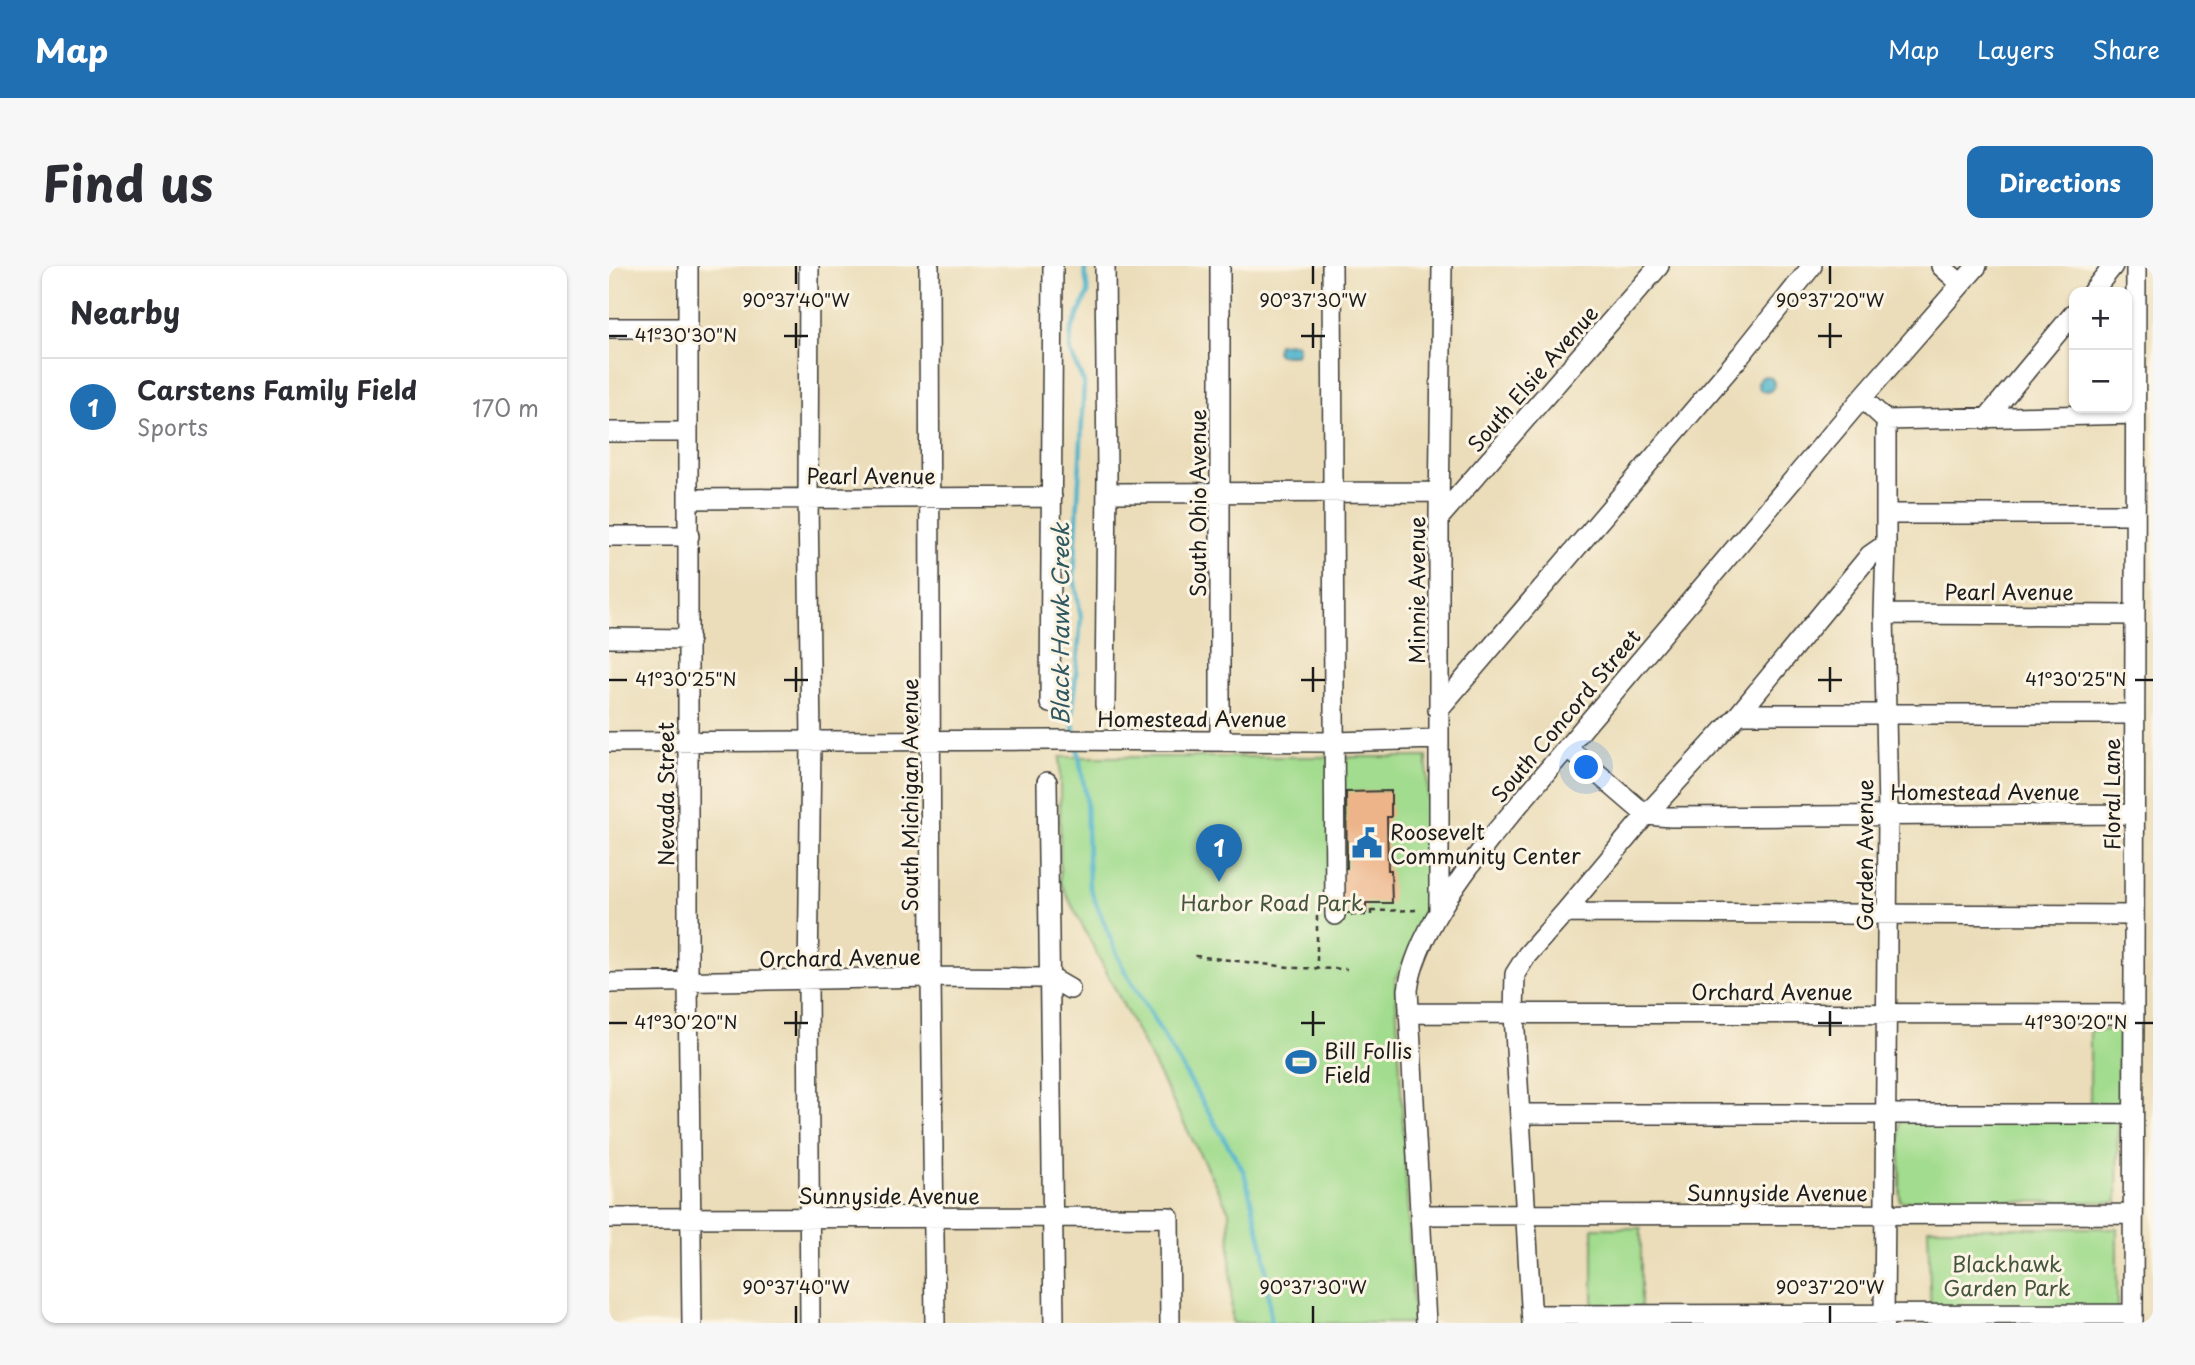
<!DOCTYPE html>
<html lang="en">
<head>
<meta charset="utf-8">
<style>
	body { margin:0; font-family:"Playpen Sans",sans-serif; background:#f7f7f7; color:#2b2b33 }
	.controls { position:absolute; right:21px; top:21px; display:grid; overflow:hidden; border-radius:14px; box-shadow:0 2px 5px #0004 }
	.controls button { width:63px; height:63px; display:grid; place-items:center; padding:0; border:0; border-bottom:2px solid #e1e1e2; background:#fff; color:#2b2b33; font:35px sans-serif }
	.you { position:absolute; left:978px; top:502px; width:24px; height:24px; margin:-18px; border:5px solid #fff; border-radius:50%; background:#1a73e8; box-shadow:0 0 0 10px #1a73e833 }
	.badge { display:grid; place-items:center; width:46px; height:46px; border-radius:50%; background:#1f6fb2; color:#fff; font-size:23px; font-weight:700 }
	.pin { position:absolute; translate:-50% -58px; filter:drop-shadow(0 2px 4px #0008) }
	.pin::after { content:''; position:absolute; top:37px; width:24px; height:21px; background:inherit; clip-path:polygon(0 0,100% 0,50% 100%) }
	.list { margin:0; padding:0; list-style:none }
	h2 { display:flex; justify-content:space-between; align-items:center; height:91px; margin:0; padding:0 28px; font-size:30px }
	h2 small { font-size:23px; font-weight:400; color:#7c7c81 }
	.list li { display:grid; grid-template-columns:46px 1fr auto; gap:21px; align-items:center; box-sizing:border-box; height:98px; padding:0 28px; border-top:2px solid #e1e1e2 }
	.list b { display:block; font-size:26px; white-space:nowrap }
	.list p { margin:0; font-size:23px; white-space:nowrap; color:#7c7c81 }
	.list em { font-size:23px; font-style:normal; color:#7c7c81 }
	.map { position:relative; flex:none; width:1544px; height:1057px; overflow:hidden; border-radius:14px }
	header { display:flex; align-items:center; gap:42px; box-sizing:border-box; height:98px; padding:0 35px; background:#1f6fb2; color:#fff }
	header strong { font-size:33px }
	nav { display:flex; gap:38px; margin-inline-start:auto; font-size:24px }
	.intro { display:flex; align-items:center; justify-content:space-between; box-sizing:border-box; height:168px; padding:0 42px }
	h1 { margin:0; font-size:49px }
	.button { padding:18px 32px; border-radius:14px; background:#1f6fb2; color:#fff; font-size:24px; font-weight:700 }
	main { display:flex; gap:42px; padding:0 42px }
	aside { flex:1; background:#fff; border-radius:14px; box-shadow:0 2px 5px #0004 }
	.map>svg:first-child { display:block }
	.green { fill:#a2dc8e; stroke:#5f7c55; stroke-width:2 }
	.water { fill:#4cb3ca; stroke:#346873; stroke-width:2 }
	.lines { fill:none; stroke-linecap:round; stroke-linejoin:round }
	.stream { stroke:#4cb3ca; stroke-width:4.5 }
	.building { fill:#edb489 }
	.minor-casing { stroke:#3b3934; stroke-width:22 }
	.path { stroke:#3b3934; stroke-width:2.5; stroke-dasharray:5 5; stroke-linecap:butt }
	.minor { stroke:#fff; stroke-width:19 }
	.ticks { fill:none; stroke:#1c1c1c; stroke-width:2.5 }
	.labels { text-anchor:middle; dominant-baseline:central; stroke-width:6; stroke-linejoin:round; paint-order:stroke }
	.street-label { font-size:21px; fill:#1c1c1c; stroke:#fcf5e5 }
	.poi-label { font-size:21px; fill:#1c1c1c; stroke:#fcf5e5; text-anchor:start }
	.park-label { font-size:21px; fill:#44563e; stroke:#fcf5e5 }
	.water-label { font-size:23px; font-style:italic; fill:#2f5862; stroke:#fcf5e5 }
	.ticks-label { font-size:18px; text-anchor:middle; fill:#1c1c1c; stroke:#fcf5e5; stroke-width:6; stroke-linejoin:round; paint-order:stroke }
</style>
</head>
<body>
<header>
<strong>Map</strong>
<nav><a>Map</a><a>Layers</a><a>Share</a></nav>
</header>
<div class="intro"><h1>Find us</h1><a class="button">Directions</a></div>
<main>
<aside>
<h2>Nearby<small></small></h2>
<ul class="list">
<li><span class="badge">1</span><div><b>Carstens Family Field</b><p>Sports</p></div><em>170 m</em></li>
</ul>
</aside>
<div class="map">
<svg width="1544" height="1057" viewBox="0 0 1544 1057">
	<rect width="100%" height="100%" fill="#fcf5e5"/>
	<filter id="ink" filterUnits="userSpaceOnUse"><feTurbulence type="fractalNoise" baseFrequency=".0143" numOctaves="2"/><feDisplacementMap in="SourceGraphic" scale="14" xChannelSelector="R" yChannelSelector="G"/><feConvolveMatrix kernelMatrix="1 2 1 2 8 2 1 2 1" color-interpolation-filters="sRGB"/></filter>
	<filter id="wash" filterUnits="userSpaceOnUse"><feTurbulence type="fractalNoise" baseFrequency=".00686" numOctaves="4" result="noise"/><feDisplacementMap in="SourceGraphic" scale="28" xChannelSelector="R" yChannelSelector="G"/><feGaussianBlur stdDeviation="1.57" result="paint"/><feColorMatrix in="noise" values="0 0 0 0 0 0 0 0 0 0 0 0 0 0 0 0 0 1.4 0 .05"/><feComposite in="paint" operator="in"/></filter>
	<g filter="url(#wash)">
		<rect width="100%" height="100%" fill="#ebddb9"/>
		<path class="green" d="M451,491h367l3,157 -35,65 19,344h-182l-3,-112 -169,-329z
			M1481,764h29l-2,172 -217,-1v-79l190,-14z
			M984,962h48v79h-48z
			M1319,962h189v95l-186,-3z"/>
		<path class="water" d="M686,77l3,3v6l-3,3h-16l-3,-3 2,-8z
			M1149 118a8 8 0 1 1 16 0a8 8 0 1 1-16 0Z"/>
		<g class="lines">
			<path class="stream" d="M466,470l-3,-19 9,-99 -7,-41 10,-194 -14,-32 1,-20 17,-38 -4,-27
				M468,479l9,52 3,89 33,80 122,206 20,79 7,72"/>
		</g>
		<g id="blocks">
			<path class="building" d="M782,525v26h-4l1,53h3l1,33h-26v10h-25l-1,-44 7,-1 -1,-76z"/>
		</g>
	</g>
	<g filter="url(#ink)">
		<use href="#blocks" fill-opacity="0" stroke="#3b3934" stroke-width="2"/>
		<g class="lines">
			<g class="minor-casing">
				<path id="minor" d="M79,0v717l4,340
					M200,0l-1,232 3,244 -3,238 2,343
					M320,0l2,711 4,346
					M496,0l2,207 -2,232
					M723,0l3,649
					M1332,0l20,18
					M1483,26l21,-26
					M0,62h79
					M1253,132l24,22v124l-2,70 4,200 -4,509
					M1377,153l88,-106
					M1277,154l249,-6
					M0,166h79
					M498,227l332,-1
					M80,233l363,-2
					M1277,248h249
					M830,252l220,-252
					M0,270h80
					M1275,348l250,1
					M0,372l80,1
					M441,437l3,-437
					M829,444l303,-355 71,-89
					M1130,448h395
					M611,475v-475
					M0,476l445,-2 280,2 104,-3
					M959,482l78,67 25,2 463,-3
					M438,516l7,541
					M830,646v-394l3,-252
					M955,647l82,-98 93,-101 131,-159 16,-11
					M0,717l322,-6 120,1 19,11
					M800,747l725,1
					M911,848h613
					M811,949l713,-1
					M0,952l560,-1 1,106
					M923,1049l601,-1
					M817,1057l-18,-333c7,-53 53,-114 86,-156l368,-436 115,-132
					M923,1057l-18,-309 1,-40 12,-19 37,-42 570,2
					M1524,1057l3,-1057"/>
			</g>
			<path class="path" d="M762,645l50,-1
				M742,649h20v-10
				M708,650v53
				M586,690l102,12 50,1"/>
			<use href="#minor" class="minor"/>
		</g>
	</g>
	<path class="ticks" d="M187,0v18M704,0v18M1221,0v18M187,57v25M704,57v25M1221,57v25M0,70h18M175,70h24M692,70h24M1209,70h24M187,401v25M704,401v25M1221,401v25M0,414h18M175,414h24M692,414h24M1209,414h24M1526,414h18M187,745v25M704,745v25M1221,745v25M0,757h18M175,757h24M692,757h24M1209,757h24M1526,757h18M187,1040v17M704,1040v17M1221,1040v17"/>
	<defs>
		<g id="civic-bare" transform="scale(2.415)"><path d="M-.6-6.5H3V-4.5H.6V-3L4-1V1h2V6H-6V1h2V-1L-.6-3ZM-1.2 2.5V6h2.4V2.5Z" fill="#1f6fb2" stroke="#fcf5e5" stroke-width="2.5" paint-order="stroke"/></g>
		<g id="stadium-bare" transform="scale(2.415)"><path d="M0-5a6.5 5 0 1 0 0 10a6.5 5 0 1 0 0-10ZM-3.5-1.8h7v3.6h-7Z" fill="#1f6fb2" stroke="#fcf5e5" stroke-width="2.5" paint-order="stroke"/></g>
	</defs>
	<g fill-rule="evenodd">
		<use href="#civic-bare" x="758" y="577"/>
		<use href="#stadium-bare" x="692" y="796"/>
	</g>
	<g class="labels">
		<g class="street-label">
			<text transform="translate(923 112) rotate(-49)">South Elsie Avenue</text>
			<text x="262" y="209">Pearl Avenue</text>
			<text transform="translate(588 237) rotate(-90)">South Ohio Avenue</text>
			<text transform="translate(807 324) rotate(-90)">Minnie Avenue</text>
			<text x="1400" y="325">Pearl Avenue</text>
			<text transform="translate(956 449) rotate(-50)">South Concord Street</text>
			<text x="583" y="452">Homestead Avenue</text>
			<text x="1376" y="525">Homestead Avenue</text>
			<text transform="translate(56 528) rotate(-90)">Nevada Street</text>
			<text transform="translate(1502 528) rotate(-90)">Floral Lane</text>
			<text transform="translate(300 529) rotate(-90)">South Michigan Avenue</text>
			<text transform="translate(1255 589) rotate(-90)">Garden Avenue</text>
			<text transform="translate(231 691) rotate(-1)">Orchard Avenue</text>
			<text x="1163" y="725">Orchard Avenue</text>
			<text x="1168" y="926">Sunnyside Avenue</text>
			<text x="280" y="929">Sunnyside Avenue</text>
		</g>
		<g class="poi-label">
			<text x="781" y="565">Roosevelt<tspan x="781" dy="24">Community Center</tspan></text>
			<text x="715" y="784">Bill Follis<tspan x="715" dy="24">Field</tspan></text>
		</g>
		<g class="park-label">
			<text x="663" y="636">Harbor Road Park</text>
			<text x="1398" y="997">Blackhawk<tspan x="1398" dy="24">Garden Park</tspan></text>
		</g>
		<g class="water-label">
			<text transform="translate(450 358) rotate(-90)">Black Hawk Creek</text>
		</g>
	</g>
	<g class="ticks-label">
		<text x="187" y="41">90°37'40"W</text>
		<text x="704" y="41">90°37'30"W</text>
		<text x="1221" y="41">90°37'20"W</text>
		<text x="77" y="76">41°30'30"N</text>
		<text x="77" y="420">41°30'25"N</text>
		<text x="1467" y="420">41°30'25"N</text>
		<text x="77" y="763">41°30'20"N</text>
		<text x="1467" y="763">41°30'20"N</text>
		<text x="187" y="1028">90°37'40"W</text>
		<text x="704" y="1028">90°37'30"W</text>
		<text x="1221" y="1028">90°37'20"W</text>
	</g>
</svg>
<div class="controls">
<button>+</button>
<button>−</button>
</div>
<div class="you"></div>
<div class="pin badge" style="left:610px;top:616px">1</div>
</div>
</main>
</body>
</html>
